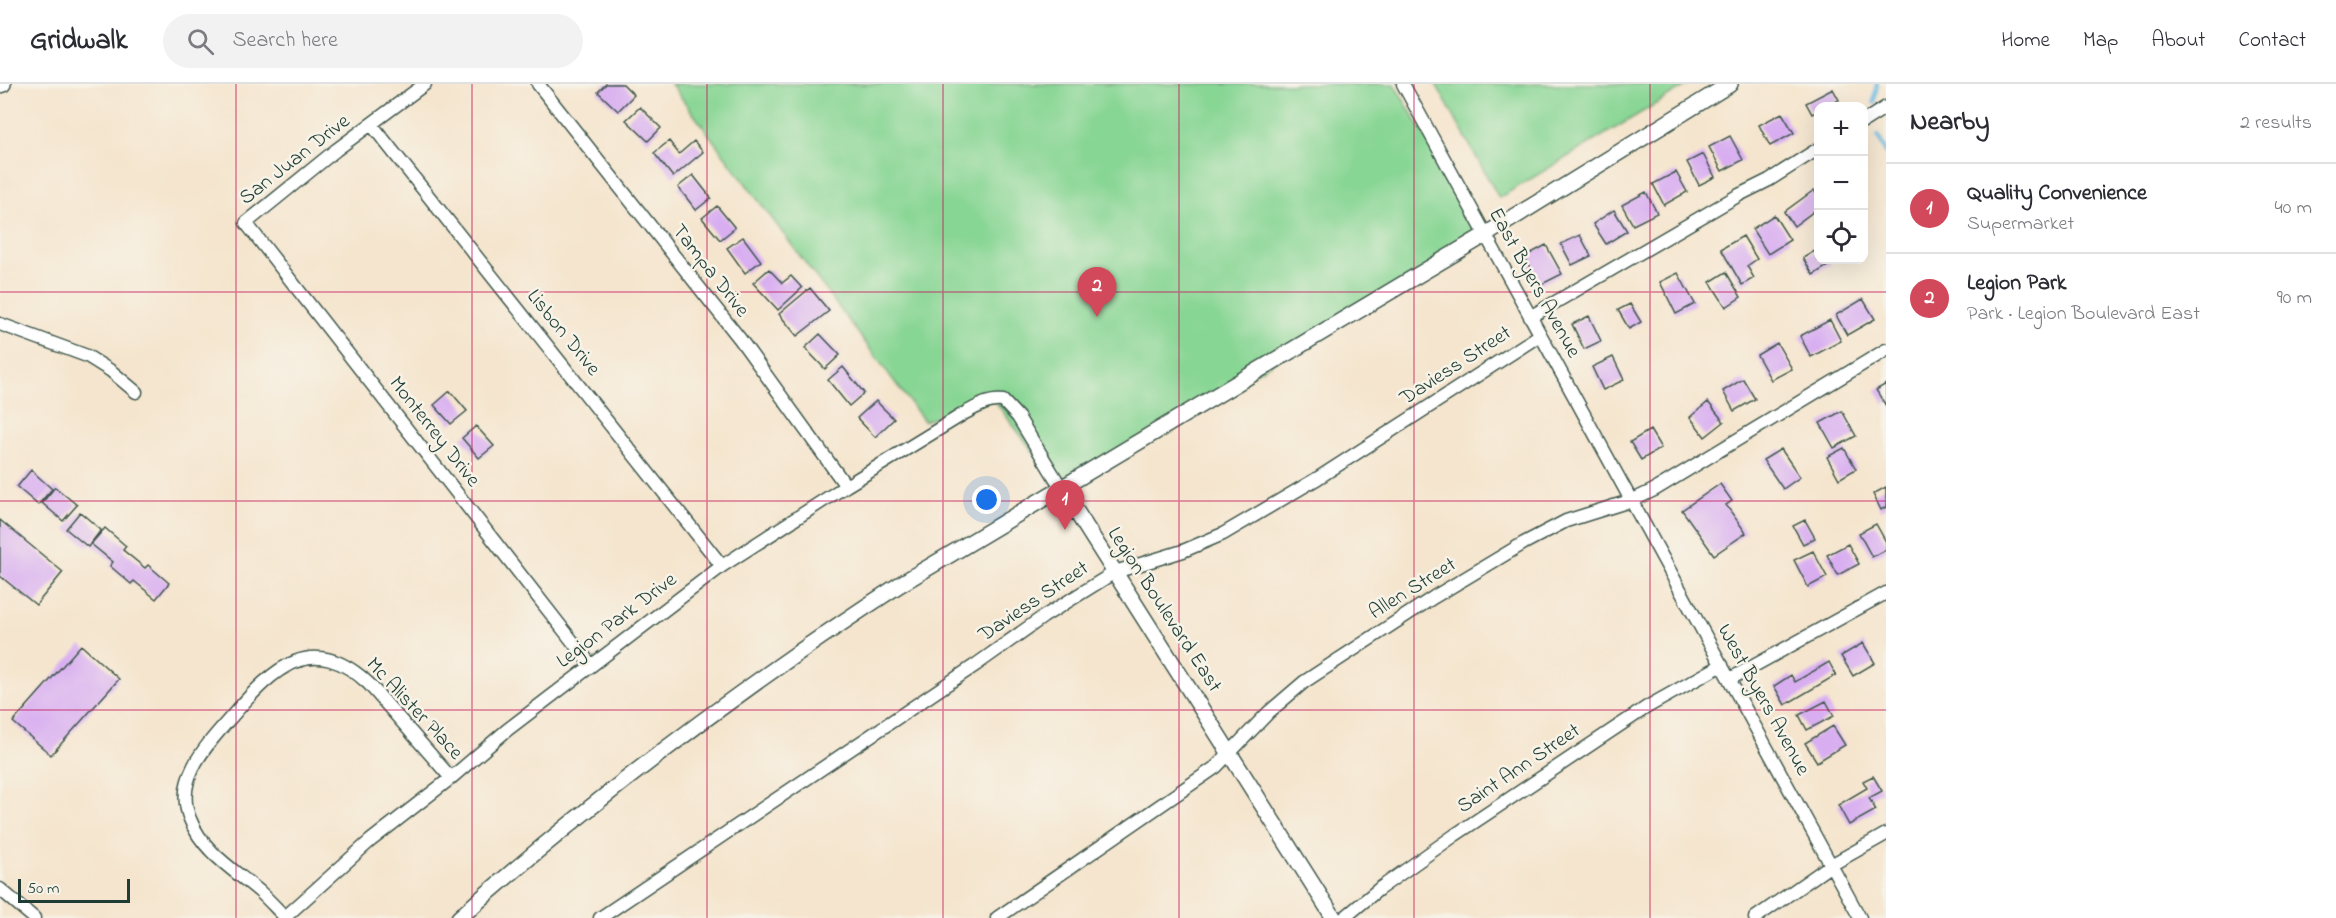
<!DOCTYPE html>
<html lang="en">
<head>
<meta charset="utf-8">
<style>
	body { margin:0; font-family:"Indie Flower",sans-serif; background:#f2f2f3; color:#2b2b33 }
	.controls { position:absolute; right:18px; top:18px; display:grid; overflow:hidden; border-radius:12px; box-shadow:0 6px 24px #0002 }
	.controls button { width:54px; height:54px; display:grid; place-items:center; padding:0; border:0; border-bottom:2px solid #e1e1e2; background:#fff; color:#2b2b33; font:30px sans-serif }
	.scale { position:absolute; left:18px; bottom:15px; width:112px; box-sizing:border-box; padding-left:6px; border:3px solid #1f3d34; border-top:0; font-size:16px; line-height:21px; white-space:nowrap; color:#1f3d34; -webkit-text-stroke:4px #f7f3e8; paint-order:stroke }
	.you { position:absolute; left:987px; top:416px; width:21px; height:21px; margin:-15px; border:4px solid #fff; border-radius:50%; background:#1a73e8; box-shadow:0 0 0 9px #1a73e833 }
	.badge { display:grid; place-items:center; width:39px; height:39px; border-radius:50%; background:#d1495b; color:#fff; font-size:20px; font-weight:700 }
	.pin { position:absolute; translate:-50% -50px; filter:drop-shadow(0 2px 3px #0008) }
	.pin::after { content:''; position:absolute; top:32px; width:21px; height:18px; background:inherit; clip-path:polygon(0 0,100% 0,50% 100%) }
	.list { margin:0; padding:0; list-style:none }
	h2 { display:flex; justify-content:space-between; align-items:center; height:78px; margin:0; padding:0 24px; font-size:26px }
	h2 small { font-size:20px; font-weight:400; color:#7c7c81 }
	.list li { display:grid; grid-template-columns:39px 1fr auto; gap:18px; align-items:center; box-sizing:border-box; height:90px; padding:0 24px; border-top:2px solid #e1e1e2 }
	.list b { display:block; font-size:22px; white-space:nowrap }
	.list p { margin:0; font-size:20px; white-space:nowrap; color:#7c7c81 }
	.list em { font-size:20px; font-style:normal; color:#7c7c81 }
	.icon { flex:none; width:33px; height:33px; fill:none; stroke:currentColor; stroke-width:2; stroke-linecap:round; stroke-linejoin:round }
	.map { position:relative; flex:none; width:1886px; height:834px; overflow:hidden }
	header { display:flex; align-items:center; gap:36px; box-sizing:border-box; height:84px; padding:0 30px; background:#fff; border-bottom:2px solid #e1e1e2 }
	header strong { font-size:28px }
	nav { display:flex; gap:33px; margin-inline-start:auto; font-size:21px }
	.search { width:420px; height:54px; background:#f2f2f3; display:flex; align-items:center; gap:15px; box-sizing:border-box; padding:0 21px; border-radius:33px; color:#7c7c81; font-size:22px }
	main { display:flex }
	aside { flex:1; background:#fff }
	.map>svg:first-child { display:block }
	.green { fill:#88d694; stroke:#548a64; stroke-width:1.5 }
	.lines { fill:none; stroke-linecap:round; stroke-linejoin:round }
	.stream { stroke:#65b9e1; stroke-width:4.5 }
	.building { fill:#d8aef1 }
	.minor-casing { stroke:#3f564b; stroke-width:15 }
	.tertiary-casing { stroke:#3f564b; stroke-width:18 }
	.minor { stroke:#fff; stroke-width:12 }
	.tertiary { stroke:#fff; stroke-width:15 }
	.grid { fill:none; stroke:#c2185b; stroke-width:1.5; stroke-opacity:0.55 }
	.labels { text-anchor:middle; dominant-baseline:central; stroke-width:5; stroke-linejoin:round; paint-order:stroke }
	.street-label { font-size:21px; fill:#1f3d34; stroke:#f7f3e8 }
</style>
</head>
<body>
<header>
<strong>Gridwalk</strong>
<div class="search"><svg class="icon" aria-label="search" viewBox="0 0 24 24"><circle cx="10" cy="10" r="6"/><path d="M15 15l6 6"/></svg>Search here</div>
<nav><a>Home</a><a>Map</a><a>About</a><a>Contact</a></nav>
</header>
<main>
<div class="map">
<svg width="1886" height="834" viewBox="0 0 1886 834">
	<rect width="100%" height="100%" fill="#f7f3e8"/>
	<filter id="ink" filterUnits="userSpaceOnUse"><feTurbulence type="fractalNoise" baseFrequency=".0167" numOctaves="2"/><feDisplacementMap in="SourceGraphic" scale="12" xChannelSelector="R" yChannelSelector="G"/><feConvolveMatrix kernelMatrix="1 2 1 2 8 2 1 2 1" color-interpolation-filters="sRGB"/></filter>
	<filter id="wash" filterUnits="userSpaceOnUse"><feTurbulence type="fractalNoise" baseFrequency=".008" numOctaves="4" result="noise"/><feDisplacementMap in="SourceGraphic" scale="24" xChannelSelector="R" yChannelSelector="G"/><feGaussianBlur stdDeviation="1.35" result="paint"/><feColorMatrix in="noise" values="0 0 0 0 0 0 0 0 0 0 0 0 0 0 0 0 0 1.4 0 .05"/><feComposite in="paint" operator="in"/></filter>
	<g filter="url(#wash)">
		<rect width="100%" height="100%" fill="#f5e5ce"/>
		<path class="green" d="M671,0h723l91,151 -423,254 -68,-89 -70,21z
			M1436,0h253l-190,114z"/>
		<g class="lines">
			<path class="stream" d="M1874,18l3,-18
				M1878,52l8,17"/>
		</g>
		<g id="blocks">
			<path class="building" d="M606,0h17l11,11 -16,16 -20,-19z
				M1833,5l6,11 -12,6h-9v5l-6,3 -6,-11z
				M640,23l21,21 -13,13 -22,-21z
				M1782,29l12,20 -24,13 -11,-21z
				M1730,52l13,24 -21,11 -13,-24z
				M669,57l10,13 15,-13 9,11 -30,25 -19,-24z
				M1703,70l12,23 -16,8 -12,-23z
				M1676,88l11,20 -23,13 -11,-21z
				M693,91l18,23 -15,12 -18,-23z
				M1814,106l4,7v11l-24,18 -10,-14z
				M1646,108l11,21 -24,12 -11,-20z
				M717,122l18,22 -15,12 -18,-22z
				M1614,126l13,21 -21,13 -13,-20z
				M1774,131l16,25 -22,14 -16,-25z
				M1580,151l11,21 -19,9 -11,-21z
				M1743,152l14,23 -10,7 7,12 -12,7 -21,-36z
				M743,153l18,24 -16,12 -18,-25z
				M1546,161l16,29 -22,11 -16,-28z
				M1818,165v11h10l3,4 -18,11 -10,-17z
				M769,185l13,14 9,-7 11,12 -24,22 -25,-27z
				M1726,188l15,25 -15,10 -16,-25z
				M1678,189l17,31 -19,10 -16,-32z
				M810,204l19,23 -32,25 -18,-22z
				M1863,215l12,20 -28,16 -11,-20z
				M1630,220l11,18 -12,7 -11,-19z
				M1589,232l12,25 -17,8 -12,-25z
				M1830,236l11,21 -30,16 -11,-21z
				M820,250l20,21 -15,14 -20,-21z
				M1777,259l15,26 -21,11 -14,-25z
				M1613,273l11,23 -21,10 -11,-23z
				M843,283l21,26 -15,13 -21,-26z
				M1743,295l12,20 -21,12 -11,-20z
				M1886,300v22l-10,-16z
				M450,307l17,20 -16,13 -17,-19z
				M876,317l18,18 -19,18 -18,-19z
				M1708,318l16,20 -19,15 -15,-20z
				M1842,327l14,25 -22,12 -14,-25z
				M476,342l18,20 -15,12 -17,-20z
				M1650,346l11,18 -20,12 -11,-18z
				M1844,364l12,21 -17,10 -12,-22z
				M1781,365l19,28 -17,12 -20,-29z
				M31,386l21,19 -14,16 -21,-18z
				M1720,400l12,17 -6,4 20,28 -32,22 -32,-45z
				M55,403l22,18 -14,16 -21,-18z
				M1886,403v20l-5,3 -8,-16z
				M80,428l21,18 -13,17 -22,-18z
				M0,436l63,52 -27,33 -36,-29z
				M1805,436l10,18 -12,6 -10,-18z
				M1876,440l10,18v8l-14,7 -13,-24z
				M105,444l21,18 -3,4 22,18 3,-3 21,18 -13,16 -22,-18 -3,3 -21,-18 3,-4 -22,-18z
				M1848,460l11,20 -21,11 -11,-20z
				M1813,467l14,26 -19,10 -14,-27z
				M1863,559l12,20 -22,13 -12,-20z
				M81,561l38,34 -68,76 -38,-33z
				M1829,578l7,13 -51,30 -11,-19 17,-11 4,7z
				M1826,617l8,15 -27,14 -8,-15z
				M1833,642l12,19 -28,17 -12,-19z
				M1873,692l9,15 -13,7 7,12 -27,15 -11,-20 29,-17 -4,-7z"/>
		</g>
	</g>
	<g filter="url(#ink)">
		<use href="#blocks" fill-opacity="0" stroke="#3f564b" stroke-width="1.5"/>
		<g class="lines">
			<g class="minor-casing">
				<path id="minor" d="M425,0l-89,66 -90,73 345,442
					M538,0l202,255 106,147
					M1403,0l457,834
					M1864,37l22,-14
					M372,41l350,441
					M1530,233l209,-122 30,-15 49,-31
					M0,240l87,32 24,15 25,21
					M1730,595l156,-86
					M0,805l34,29
					M285,833c-9,-9 -17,-18 -26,-26 -25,-21 -57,-40 -69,-72 -17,-41 18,-75 43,-104 40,-46 79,-85 136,-31l82,94
					M284,834l86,-77 81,-63 56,-48 215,-164 124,-80 119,-73c12,-6 23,-14 38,-12l15,16 44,72
					M600,834l377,-254 66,-47 72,-45 68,-21 40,-17 95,-56 222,-143
					M997,834l219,-151 53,-55 35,-30 130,-85 90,-54 42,-22 67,-21 21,-10 232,-140
					M1344,834l35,-29 76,-54 192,-128 75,-42
					M1755,834l76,-53 55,-31"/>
			</g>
			<g class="tertiary-casing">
				<path id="tertiary" d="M0,1l3,-1
					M1062,405l272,429
					M459,834c138,-122 286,-233 440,-333l586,-350 245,-151"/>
			</g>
			<use href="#minor" class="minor"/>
			<use href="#tertiary" class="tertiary"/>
		</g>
	</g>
	<path class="grid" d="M236,0v834M472,0v834M707,0v834M943,0v834M1179,0v834M1414,0v834M1650,0v834M0,208h1886M0,417h1886M0,626h1886"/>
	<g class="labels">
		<g class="street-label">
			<text transform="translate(295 76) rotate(-38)">San Juan Drive</text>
			<text transform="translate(710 187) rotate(52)">Tampa Drive</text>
			<text transform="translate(1534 199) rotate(61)">East Byers Avenue</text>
			<text transform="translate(563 249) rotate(51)">Lisbon Drive</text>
			<text transform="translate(1456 282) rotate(-33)">Daviess Street</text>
			<text transform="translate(434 348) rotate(52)">Monterrey Drive</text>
			<text transform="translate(1413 505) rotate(-32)">Allen Street</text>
			<text transform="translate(1034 518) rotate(-34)">Daviess Street</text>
			<text transform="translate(1164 526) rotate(57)">Legion Boulevard East</text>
			<text transform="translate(617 537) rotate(-37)">Legion Park Drive</text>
			<text transform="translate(1763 616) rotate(61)">West Byers Avenue</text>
			<text transform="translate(414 625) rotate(47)">Mc Alister Place</text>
			<text transform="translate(1519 685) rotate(-34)">Saint Ann Street</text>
		</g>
	</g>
</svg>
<div class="controls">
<button>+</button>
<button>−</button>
<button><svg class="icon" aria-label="locate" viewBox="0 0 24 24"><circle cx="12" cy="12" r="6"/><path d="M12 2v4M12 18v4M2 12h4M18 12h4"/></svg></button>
</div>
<div class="scale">50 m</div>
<div class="you"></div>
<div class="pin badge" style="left:1065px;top:446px">1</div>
<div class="pin badge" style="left:1097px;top:233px">2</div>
</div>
<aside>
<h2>Nearby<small>2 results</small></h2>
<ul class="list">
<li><span class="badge">1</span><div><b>Quality Convenience</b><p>Supermarket</p></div><em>40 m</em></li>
<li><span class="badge">2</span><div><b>Legion Park</b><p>Park · Legion Boulevard East</p></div><em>90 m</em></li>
</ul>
</aside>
</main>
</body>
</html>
